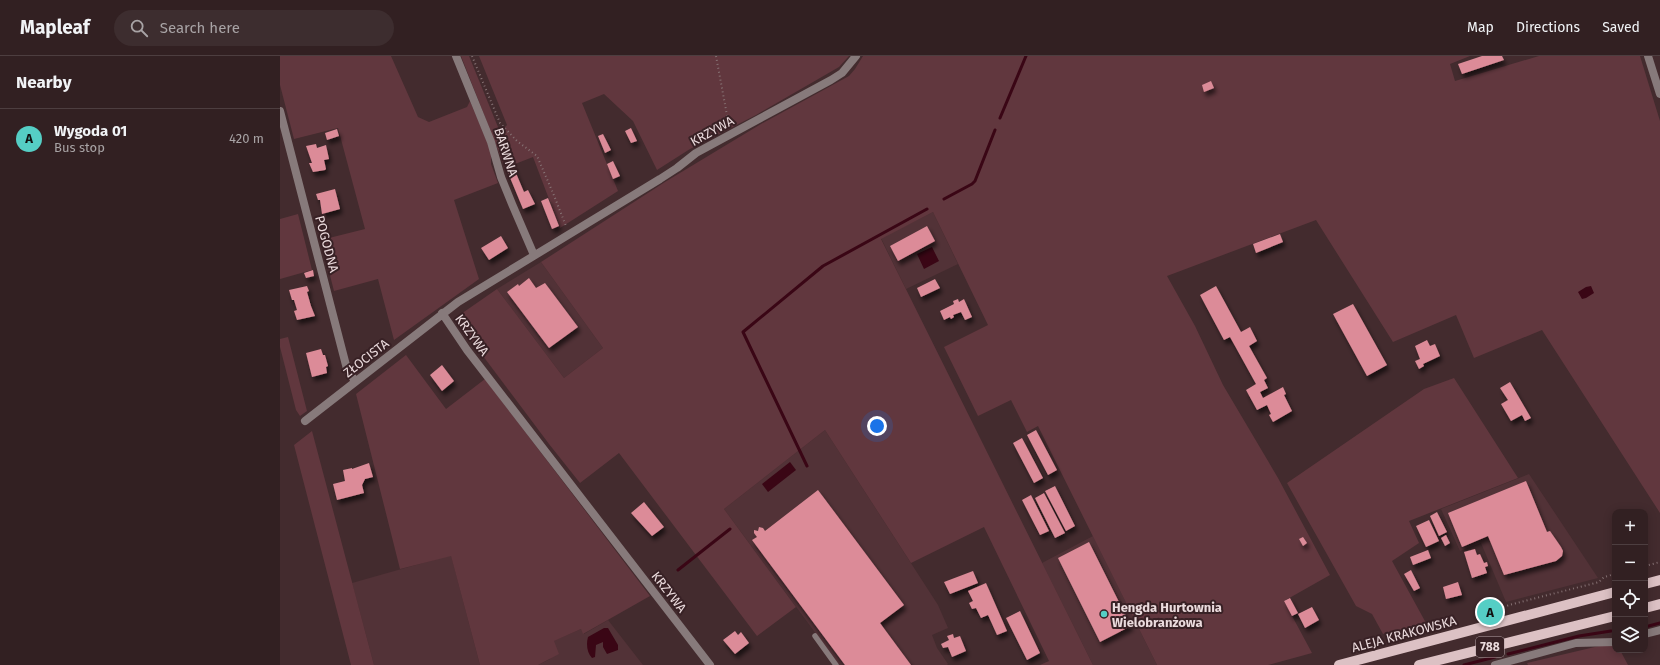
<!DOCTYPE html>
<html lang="en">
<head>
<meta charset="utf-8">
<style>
	body { margin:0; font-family:"Fira Sans",sans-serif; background:#3d2d2f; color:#f1f3f6 }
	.controls { position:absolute; right:12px; bottom:12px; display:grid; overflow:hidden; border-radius:8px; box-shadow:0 2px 10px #0003 }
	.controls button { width:36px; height:36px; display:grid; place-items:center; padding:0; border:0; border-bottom:1px solid #4d3e40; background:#322022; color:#f1f3f6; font:20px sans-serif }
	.you { position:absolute; left:597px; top:370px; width:14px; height:14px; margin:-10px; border:3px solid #fff; border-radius:50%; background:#1a73e8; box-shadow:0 0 0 6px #1a73e833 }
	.badge { display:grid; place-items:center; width:26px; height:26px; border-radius:50%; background:#55cec5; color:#111; font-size:13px; font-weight:700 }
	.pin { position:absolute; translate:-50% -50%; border:2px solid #fff; box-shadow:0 1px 4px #0006 }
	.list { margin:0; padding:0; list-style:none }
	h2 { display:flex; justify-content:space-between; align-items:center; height:52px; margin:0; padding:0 16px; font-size:17px }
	h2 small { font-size:13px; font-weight:400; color:#a8a3a5 }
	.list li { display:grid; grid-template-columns:26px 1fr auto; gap:12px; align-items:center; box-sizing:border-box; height:60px; padding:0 16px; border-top:1px solid #4d3e40 }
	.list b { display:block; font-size:15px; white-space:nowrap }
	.list p { margin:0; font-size:13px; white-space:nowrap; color:#a8a3a5 }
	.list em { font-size:13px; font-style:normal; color:#a8a3a5 }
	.icon { flex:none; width:22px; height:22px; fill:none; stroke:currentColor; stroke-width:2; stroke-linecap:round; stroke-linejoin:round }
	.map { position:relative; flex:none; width:1380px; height:609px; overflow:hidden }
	header { display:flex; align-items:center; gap:24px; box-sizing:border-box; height:56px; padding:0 20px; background:#322022; border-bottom:1px solid #4d3e40 }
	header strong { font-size:19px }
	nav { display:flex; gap:22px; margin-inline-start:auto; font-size:14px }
	.search { width:280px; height:36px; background:#3d2d2f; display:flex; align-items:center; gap:10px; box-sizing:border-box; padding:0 14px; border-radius:22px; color:#a8a3a5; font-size:15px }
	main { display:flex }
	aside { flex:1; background:#322022 }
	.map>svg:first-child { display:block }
	.built { fill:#523237 }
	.green { fill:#61373e }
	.water { fill:#3a0615 }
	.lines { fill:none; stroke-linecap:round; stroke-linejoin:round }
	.stream { stroke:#3a0615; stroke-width:3 }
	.building { fill:#dc8b98; filter:url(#shadow) }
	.path { stroke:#867274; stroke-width:2; stroke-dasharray:1 3; stroke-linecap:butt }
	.service { stroke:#877a7b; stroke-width:5.5 }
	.minor { stroke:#877a7b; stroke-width:8 }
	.tertiary { stroke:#877a7b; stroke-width:8 }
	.primary { stroke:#dcc1c4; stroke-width:10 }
	.poi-dot { fill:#55cec5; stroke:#382125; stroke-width:1.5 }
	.labels { text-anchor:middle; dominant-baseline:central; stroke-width:4; stroke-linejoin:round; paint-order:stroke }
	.shield { fill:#382125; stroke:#b5a3a6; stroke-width:1 }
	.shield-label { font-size:12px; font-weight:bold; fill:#ebdbdd }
	.street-label { font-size:13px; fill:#ebdbdd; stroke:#382125 }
	.poi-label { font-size:13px; font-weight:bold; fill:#ebdbdd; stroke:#382125; text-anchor:start }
</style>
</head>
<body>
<header>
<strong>Mapleaf</strong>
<div class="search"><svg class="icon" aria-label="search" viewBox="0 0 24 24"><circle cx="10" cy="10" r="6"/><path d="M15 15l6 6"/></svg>Search here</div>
<nav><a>Map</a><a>Directions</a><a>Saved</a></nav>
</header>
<main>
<aside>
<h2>Nearby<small></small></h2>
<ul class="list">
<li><span class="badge">A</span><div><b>Wygoda 01</b><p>Bus stop</p></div><em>420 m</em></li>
</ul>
</aside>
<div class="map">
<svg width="1380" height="609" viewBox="0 0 1380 609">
	<defs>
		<filter id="shadow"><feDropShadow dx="2.5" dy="4.5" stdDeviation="2" flood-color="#0009"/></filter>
	</defs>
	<rect width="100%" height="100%" fill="#432b2e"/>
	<path class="built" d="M653,156l25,52 -52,25 -25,-51z
		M261,206l62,86 -39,30 -67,-89z
		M545,374l113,175 10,23 -16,7 5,13 11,16 -1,1h-108l-115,-156z
		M1249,418l69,104 -92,24 -25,-59 -21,8 -19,-42z
		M813,480l64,129h-64l-51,-102z
		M171,499l29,110h-106l-22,-82z
		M328,564l35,45h-105l12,-6 3,-18 28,-12 3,5z"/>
	<path class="green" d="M0,0h111l27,61 11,5 38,-15 3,-6 21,50v13l7,19 -44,17 25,79 -85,61 -16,-61 -44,12 -13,-51 44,-11 -27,-101 -44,11 -14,-54z
		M181,0h8l31,76 7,-7 -28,-69h370l-10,11 -83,48 -66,34 -33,21 -24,-49 -29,-27 -22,9 36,88 -58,37 -27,-71 -28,11z
		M583,0h607l-20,8 5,17 84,-25h101l20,65v392l-118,-183 -68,28 -18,-43 -63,27 -77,-122 -149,56 28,50 28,59 55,93 52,97 -46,26 28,52 -44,12h-111l-119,-239 -11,6 -16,-32 -33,16 -34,-69 44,-22 -55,-113 -52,27 212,426h-53l9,-4 -65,-134 -73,36 -86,-133 -101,79 72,98 -39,29 -138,-183 -39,30 -31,-39 -90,-120 2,-10 36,-25 67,89 39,-30 -62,-86 124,-80 96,-58 88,-48 6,-7z
		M18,158l14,56 -32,9v-60z
		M8,281l19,74 -7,5 -4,-6 -16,-63v-8z
		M126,299l40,54 39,-30 165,217 -67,38 -2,-5 -27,12 5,13 -21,11h-58l-29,-109 -51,13 -44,-175z
		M1174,322l64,100 -109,43 10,22 -27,18 34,62 -43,11 -11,-20 -16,-8 -69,-123 137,-94z
		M32,375l62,234h-23l-57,-220z
		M1319,590h16v4h5l8,15h-100l-1,-2z"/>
	<path class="water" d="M652,191l7,14 -15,8 -7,-15z
		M1311,230l3,7 -8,5 -4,1 -4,-7 8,-5z
		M510,406l6,8 -28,22 -6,-8z
		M324,572h4l10,17v5l-11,4 -4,-7v-5l-7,3 -1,12 -3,1c-5,-5 -6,-14 -4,-21z"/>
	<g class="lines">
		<path class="stream" d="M720,62l26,-62
			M664,143l28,-15 3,-3 20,-51
			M527,410l-64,-134 80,-66 104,-57
			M398,514l52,-41
			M1365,571l15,-4
			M1228,598l71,-18 32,-5
			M1184,609l31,-8"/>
	</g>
	<path class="building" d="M1202,0h20l2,4 -42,14 -4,-10z
		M931,25l3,7 -10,4 -2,-7z
		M351,72l6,13 -6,2 -6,-12z
		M57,73l2,7 -12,4 -2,-7z
		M323,78l8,16 -6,3 -7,-17z
		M36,88l1,4 9,-3 3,14 -5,1 2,9 -1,1 -12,2 -4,-9h3l-6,-17z
		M333,105l7,15 -7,3 -6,-15z
		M233,110l11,26 4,-2 7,14 -12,5 -17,-41z
		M55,133l5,20 -18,5 -2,-14h-2l-2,-6z
		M268,142l11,28 -7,3 -11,-28z
		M647,170l8,15 -37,20 -8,-15z
		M1000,178l3,8 -27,11 -3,-9z
		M221,180l7,12 -19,12 -8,-12z
		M33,214l1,6 -8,2 -2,-5z
		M249,222l7,10 9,-5 33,44 -29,21 -42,-56 11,-8 1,2z
		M655,223l5,9 -19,9 -4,-9z
		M27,230l2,5 -2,1 4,14 4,10 -18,4 -3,-9 3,-1 -3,-10h-2l-3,-10z
		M936,230l25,46 9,-5 7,14 -8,5 18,32 -3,2 4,8 -8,4 3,6 20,-11 3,7 -2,1 8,16 -19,11 -4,-7 2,-1 -4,-9 -10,5 -11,-20 10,-6 -26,-47 -6,3 -24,-45z
		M678,243l1,3 5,-3 8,18 -7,3 -4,-8 -8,3 1,2 -3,2 -1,-2 -6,3 -4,-9 14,-7 -1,-3z
		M1073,248l34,61 -20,11 -34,-62z
		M1147,284l3,6 5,-2 5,12 -17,8 1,2 -5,3 -4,-8 5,-2 -5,-13z
		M41,293l2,6h2l3,11 -2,1 1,6 -15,4 -6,-24z
		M162,309l12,16 -12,10 -12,-16z
		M1230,326l21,36 -6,3 -3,-6 -11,6 -10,-17 7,-4 -8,-12z
		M756,374l21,40 -9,5 -21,-40z
		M742,382l21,40 -9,5 -21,-40z
		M89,407l4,14 -8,2 -3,6 2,8 -27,7 -4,-16 12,-3 -2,-11 9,-2v1z
		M1246,425l21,51 3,-1 11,16 2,4 -1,5 -6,5 -52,14 -16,-39 -26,11 -14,-34z
		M775,430l20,40 -9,5 -21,-40z
		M538,434l86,115 -24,18 31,42h-66l-93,-125 5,-3 -3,-4v-3l4,1 1,-4 4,1 2,3z
		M764,437l21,40 -10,5 -20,-40z
		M751,439l18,36 -9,4 -18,-35z
		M364,446l20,25 -12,9 -21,-23z
		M1157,456l10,20 -8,4 -9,-20z
		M1149,464l10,21 -13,6 -10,-21z
		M1166,479l4,8 -5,3 -4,-8z
		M1023,481l4,6 -4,3 -4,-7z
		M809,486l42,84 -31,16 -42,-84z
		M1195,493l2,6 3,-1 4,9 3,-1 1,4 -3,1 2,6 -15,5 -8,-26z
		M1148,494l3,8 -18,7 -3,-8z
		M1131,514l9,18 -6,3 -10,-17z
		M693,515l5,12 -28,11 -6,-12z
		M1178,526l4,13 -16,4 -3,-12z
		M706,527l21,48 -10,4 -9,-20 -7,3 -5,-10 -4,1 -3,-6 4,-2 -5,-10z
		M1010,542l8,15 -6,3 -8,-15z
		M1032,551l7,13 -14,8 -7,-14z
		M740,555l20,42 -13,7 -21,-42z
		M455,575l3,4 3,-3 8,11 -14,11 -12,-14z
		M673,578l1,4 6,-2 6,15 -14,6 -4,-10 -5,1 -2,-4 8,-4 -2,-4z"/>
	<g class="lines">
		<path class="path" d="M192,0l28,67 17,18 20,15 16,37 13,33
			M436,0l13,70
			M1365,510l15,-4
			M1216,554l13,-5 90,-23 5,-5 11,-3"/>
		<path class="service" d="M535,580l21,29"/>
		<path class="minor" d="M176,0l35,86 10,35 11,27 22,51
			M0,55l67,258 8,12
			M162,257l25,37 243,315
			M25,365l153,-119 202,-123 17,-11 19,-15 135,-73 11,-7 14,-17
			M1365,578l15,-4
			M1215,609l81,-22 39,-1"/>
		<path class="tertiary" d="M1368,0l12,38"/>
		<path class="primary" d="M1365,528l15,-4
			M1365,552l15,-4
			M1059,609l276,-73
			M1139,609l196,-49"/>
	</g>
	<circle class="poi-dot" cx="824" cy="558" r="4"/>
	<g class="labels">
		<rect class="shield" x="1196" y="581" width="28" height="20" rx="3"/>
		<g class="shield-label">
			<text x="1210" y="591">788</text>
		</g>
		<g class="street-label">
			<text transform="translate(432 75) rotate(-29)">KRZYWA</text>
			<text transform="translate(226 96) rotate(72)">BARWNA</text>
			<text transform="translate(47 188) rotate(75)">POGODNA</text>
			<text transform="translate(192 279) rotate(54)">KRZYWA</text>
			<text transform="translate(86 302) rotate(-38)">ZŁOCISTA</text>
			<text transform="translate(389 536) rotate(52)">KRZYWA</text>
			<text transform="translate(1124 578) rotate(-15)">ALEJA KRAKOWSKA</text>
		</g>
		<g class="poi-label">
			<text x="832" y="551">Hengda Hurtownia<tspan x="832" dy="15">Wielobranżowa</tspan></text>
		</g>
	</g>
</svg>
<div class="controls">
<button>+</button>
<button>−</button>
<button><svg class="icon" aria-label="locate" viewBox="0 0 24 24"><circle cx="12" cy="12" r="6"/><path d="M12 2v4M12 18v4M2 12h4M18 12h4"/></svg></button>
<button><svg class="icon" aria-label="layers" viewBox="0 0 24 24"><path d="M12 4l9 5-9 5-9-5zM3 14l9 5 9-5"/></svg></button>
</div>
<div class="you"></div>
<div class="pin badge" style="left:1210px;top:556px">A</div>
</div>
</main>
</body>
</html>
